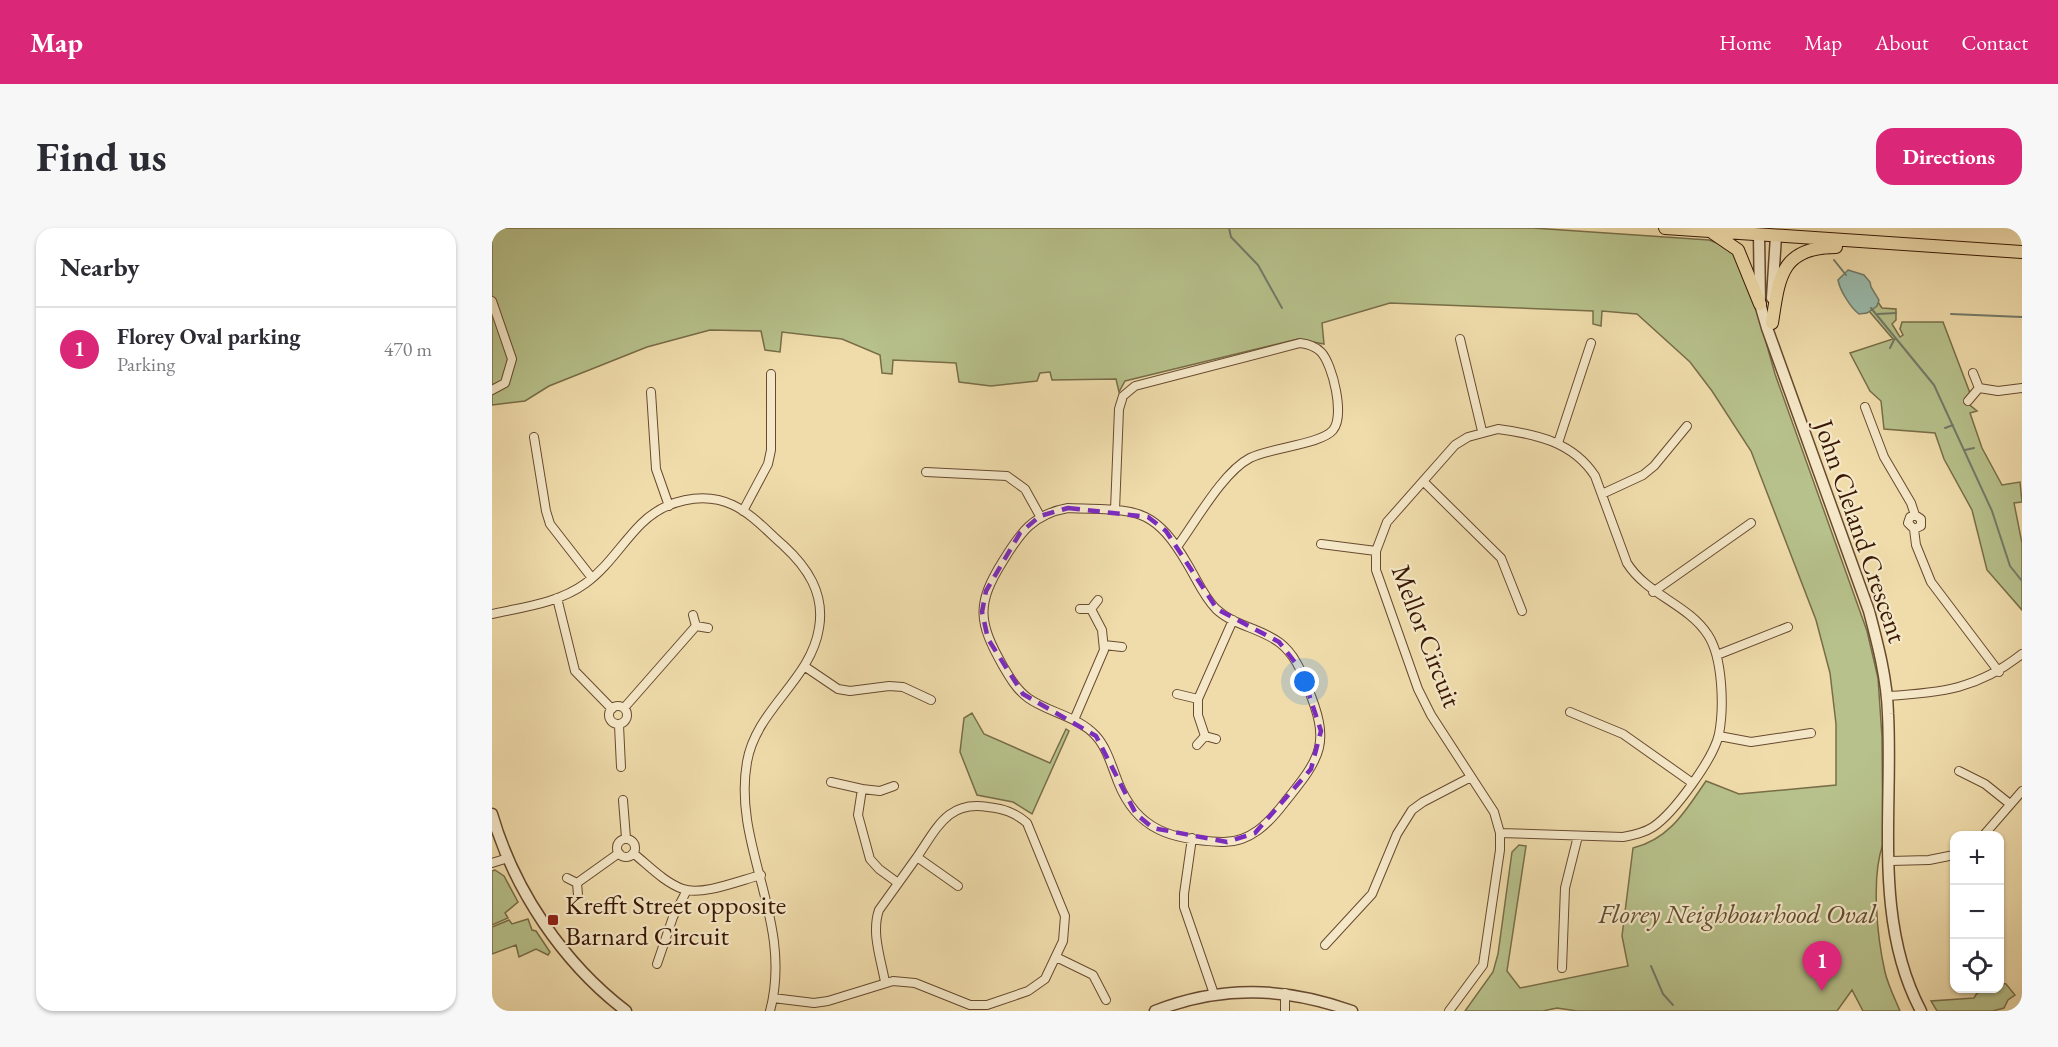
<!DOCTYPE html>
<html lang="en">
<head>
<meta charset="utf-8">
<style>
	body { margin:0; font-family:"EB Garamond",serif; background:#f7f7f7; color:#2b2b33 }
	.controls { position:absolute; right:18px; bottom:18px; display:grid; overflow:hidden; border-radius:12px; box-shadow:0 2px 4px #0004 }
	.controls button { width:54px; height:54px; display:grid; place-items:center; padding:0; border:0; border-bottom:2px solid #e1e1e2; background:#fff; color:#2b2b33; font:30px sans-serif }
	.you { position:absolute; left:813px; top:454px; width:21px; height:21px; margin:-15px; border:4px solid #fff; border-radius:50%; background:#1a73e8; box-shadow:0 0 0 9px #1a73e833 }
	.badge { display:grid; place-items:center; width:39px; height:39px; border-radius:50%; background:#db2777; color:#fff; font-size:20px; font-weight:700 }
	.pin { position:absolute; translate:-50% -50px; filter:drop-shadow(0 2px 3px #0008) }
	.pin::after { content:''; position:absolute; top:32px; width:21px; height:18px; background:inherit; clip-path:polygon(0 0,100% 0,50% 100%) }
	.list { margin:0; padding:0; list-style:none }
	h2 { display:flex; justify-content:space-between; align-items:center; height:78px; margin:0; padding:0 24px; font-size:26px }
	h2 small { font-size:20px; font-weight:400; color:#7c7c81 }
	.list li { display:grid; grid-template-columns:39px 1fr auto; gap:18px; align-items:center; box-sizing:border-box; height:84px; padding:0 24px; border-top:2px solid #e1e1e2 }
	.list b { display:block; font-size:22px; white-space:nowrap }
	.list p { margin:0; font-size:20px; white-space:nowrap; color:#7c7c81 }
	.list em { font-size:20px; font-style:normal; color:#7c7c81 }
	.icon { flex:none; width:33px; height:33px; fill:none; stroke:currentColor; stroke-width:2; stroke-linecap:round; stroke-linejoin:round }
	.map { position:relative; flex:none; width:1530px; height:783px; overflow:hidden; border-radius:18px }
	header { display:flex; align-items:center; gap:36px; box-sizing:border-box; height:84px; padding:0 30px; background:#db2777; color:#fff }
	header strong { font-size:28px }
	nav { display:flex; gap:33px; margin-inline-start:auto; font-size:21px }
	.intro { display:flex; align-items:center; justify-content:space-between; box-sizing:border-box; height:144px; padding:0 36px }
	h1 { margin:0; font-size:42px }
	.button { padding:15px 27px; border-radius:18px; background:#db2777; color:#fff; font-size:21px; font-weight:700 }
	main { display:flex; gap:36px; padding:0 36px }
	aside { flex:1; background:#fff; border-radius:18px; box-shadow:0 2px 4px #0004 }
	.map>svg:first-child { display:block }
	.green { fill:#b7c18b; stroke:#786d48; stroke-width:1.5 }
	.water { fill:#9abbac; stroke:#737a6a; stroke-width:1.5 }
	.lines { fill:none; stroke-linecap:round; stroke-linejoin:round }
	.stream { stroke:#737a6a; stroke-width:2 }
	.minor-casing { stroke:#674a2f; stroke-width:10 }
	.tertiary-casing { stroke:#674a2f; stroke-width:13 }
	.primary-casing { stroke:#391906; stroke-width:14 }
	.minor { stroke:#f5e8c8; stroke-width:8 }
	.tertiary { stroke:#f5e8c8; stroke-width:10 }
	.primary { stroke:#f0dcab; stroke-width:12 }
	.marked { fill:none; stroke:#7b2cbf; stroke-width:4.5; stroke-dasharray:12 8; stroke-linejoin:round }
	.poi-dot { fill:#8f2418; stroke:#f5e8c8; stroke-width:2 }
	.labels { text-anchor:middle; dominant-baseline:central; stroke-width:4.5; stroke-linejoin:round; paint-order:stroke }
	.street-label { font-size:27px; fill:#391906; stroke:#f5e8c8 }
	.poi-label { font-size:27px; fill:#391906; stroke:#f5e8c8; text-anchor:start }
	.park-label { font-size:27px; font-style:italic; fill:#5f4b2e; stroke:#f5e8c8 }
</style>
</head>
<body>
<header>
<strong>Map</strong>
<nav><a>Home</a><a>Map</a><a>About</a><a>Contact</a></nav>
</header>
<div class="intro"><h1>Find us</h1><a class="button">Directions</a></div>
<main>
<aside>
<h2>Nearby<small></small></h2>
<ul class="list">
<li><span class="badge">1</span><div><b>Florey Oval parking</b><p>Parking</p></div><em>470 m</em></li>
</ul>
</aside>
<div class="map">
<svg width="1530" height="783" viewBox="0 0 1530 783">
	<rect width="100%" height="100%" fill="#f0dcab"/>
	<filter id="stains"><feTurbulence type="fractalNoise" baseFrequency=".00333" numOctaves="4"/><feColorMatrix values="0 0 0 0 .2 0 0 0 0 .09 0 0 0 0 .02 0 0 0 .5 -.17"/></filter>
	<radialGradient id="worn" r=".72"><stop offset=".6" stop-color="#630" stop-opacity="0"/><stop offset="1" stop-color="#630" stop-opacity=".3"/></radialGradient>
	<path class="green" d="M0,0h1041l176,12 22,8 17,30 27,96 92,257 11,47 4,59 1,107c-12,33 -6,93 2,128 3,13 10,27 15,39h-37l-11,-21 -15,21h-260l-20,-3 -14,3h-78l28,-39 5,-18 14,-102 7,-7 7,1 -19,125 13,17 108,-22 -6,-30 11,-88c37,-9 53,-38 73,-67l33,13 97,-9v-61l-6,-51 -14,-53 -65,-169 -39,-60 -22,-29 -53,-48 -35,-3 -1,15 -8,-2v-13l-203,-8 -68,20 2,21 -26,-5 -173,42 -6,11 -3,-13 -64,1 -2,-8 -10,1 -3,8 -46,5 -32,-4 -3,-19 -63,-3 -1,14 -10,-1 -2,-18 -38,-16 -60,-7 -2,20 -15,-2 -4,-19 -51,-1 -63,17 -98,39 -24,15 -33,4z
		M1386,74l4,6 14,1v11l-4,4 8,13 3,-2 -3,-6 2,-7h41l27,71 -4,9 11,9 -7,2 12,35 20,37 18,-3 2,20 -8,1 8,40v67l-35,-40 -15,-60 -28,-51 -9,-26 -51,-4 -3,-28 -11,-10 -20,-38 43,-14 -24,-28z
		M480,485l12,21 66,29 16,-34 3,2 -37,83 -19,-12 -36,-7 -17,-43 4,-34z
		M3,642l9,6 14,26 -13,11 3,5 -16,7v-54z
		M36,691l4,11 4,1 14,21 -2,3 -12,-6 -17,8 -3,-12 -24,9v-27l17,-7 3,4z
		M1508,755l6,1 9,11 -7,5 -4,8 -11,3h-56l-6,-10 43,-3 3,-5 23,-5z"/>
	<path class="water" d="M1356,42l16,5 6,7 1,5 8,13 -2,6 -10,7 -8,1c-8,-6 -19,-23 -21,-34z"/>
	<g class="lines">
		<path class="stream" d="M737,0l2,9 27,28 24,43
			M1342,32l12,15
			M1379,80l63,77 58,126 18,55 12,15
			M1386,86l18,-1
			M1459,86l71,3
			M1398,120l5,-10
			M1453,200l8,-3
			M1473,222l9,-2
			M1159,738l12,28 10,11"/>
		<g class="minor-casing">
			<path id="minor" d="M0,73l20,58 -7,24 -13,7
				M968,111l22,92
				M1481,145l6,15
				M159,164l5,77 13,37
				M1476,173l11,-13 19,3 24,-3
				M1373,179l19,50 27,46 4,12 6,4v7l-7,3
				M1006,201c38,5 75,13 97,47l32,87c20,32 61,41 81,72 15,23 16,73 11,99 -5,24 -45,79 -66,93 -9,6 -19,8 -30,10l-123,-4 -6,-21 -63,-97 -13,-26 -42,-119v-19l11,-29 68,-77 13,-8z
				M42,209l12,74 4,13 42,54
				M1066,215l33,-100
				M434,244l81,4 18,13 15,27
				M931,253l78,77 21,53
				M1110,266l41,-19 11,-9 33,-40
				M576,280c66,3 84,-5 120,57 9,15 16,32 28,44 18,17 45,19 64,34 14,11 21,27 27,43 24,57 15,70 -22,116 -16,21 -35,41 -63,40 -49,-2 -85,-11 -104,-60 -6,-15 -11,-34 -22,-46 -18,-20 -47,-23 -68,-38 -11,-8 -18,-20 -25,-32 -25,-44 -27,-62 0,-105 17,-28 30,-47 65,-53z
				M623,282l4,-101 4,-13 12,-10 165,-43c9,1 15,3 21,9 12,13 24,64 12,78 -11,14 -64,18 -83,28 -27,14 -54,63 -73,89
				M251,283l25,-47 3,-14v-76
				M1423,287l-5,2 -2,6 6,6 2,16 15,37 68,90
				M829,316l55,7
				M1161,364l98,-69
				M65,370l18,73 37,38
				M588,381h11l7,-9
				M0,386c32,-7 67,-11 94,-31 22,-16 36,-40 55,-59 24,-24 62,-33 92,-19 19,9 34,26 50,40 24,22 42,48 36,83 -8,52 -63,81 -72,134 -15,84 47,159 23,249
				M201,387l3,11 12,2
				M612,417l18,2
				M1225,427l71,-28
				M312,438l34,23 12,2 39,-5 14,1 28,13
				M685,466l21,5
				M1395,468c54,-3 91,-7 135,-42
				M117 487a9 9 0 1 1 18 0a9 9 0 1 1-18 0Z
				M132,480l72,-82
				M1078,484l53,22 68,48
				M582,492l30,-70 -2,-20 -11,-21
				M127,497l2,42
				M713,508l-7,-21v-16l35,-79
				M1227,508l32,6 60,-9
				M705,517l8,-9 11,3
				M1467,543l26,13 25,20
				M339,554l31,7 -4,26 12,44 9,10 19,14
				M370,561l18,2 14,-5
				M131,572l3,38
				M1491,608l39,-45
				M700,610l-8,56v13l30,87
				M125 620a9 9 0 1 1 18 0a9 9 0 1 1-18 0Z
				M141,625c15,12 32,30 50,36 19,7 58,-9 78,-14
				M1398,633l39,-1 25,-5
				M0,635l16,-5
				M75,650l10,5 1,12
				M85,655l42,-30
				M833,717l47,-51 25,-60 15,-24 11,-8 48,-25
				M564,729l37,18 13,25
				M165,736l16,-47 14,-27
				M1070,740l3,-80 13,-52
				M393,754c-4,-23 -14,-49 -6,-72l38,-53 41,29
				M281,770l41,5 14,-2 65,-20 22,2 55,22h17l41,-14 17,-12 18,-38 2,-25 -38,-93c-13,-11 -23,-14 -39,-16 -40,-7 -51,21 -71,50
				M793,783v-18
				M957,783l34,-46 17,-115v-17
				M1528,783h1"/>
		</g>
		<g class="tertiary-casing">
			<path id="tertiary" d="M1267,6l1,70 7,24 102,283c9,34 18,68 19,103 5,98 -15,207 33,297
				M1280,70l4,-62
				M0,586c22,76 71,149 134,197
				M663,783c66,-26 130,-24 197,0"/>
		</g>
		<g class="primary-casing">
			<path id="primary" d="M1173,0l357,24
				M1221,5l25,17 22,54
				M1280,95c7,-46 9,-76 64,-76"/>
		</g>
		<use href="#minor" class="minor"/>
		<use href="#tertiary" class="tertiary"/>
		<use href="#primary" class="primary"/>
	</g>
	<path class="marked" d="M576,280l80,9 18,14 51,78 62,33 22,28 20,61 -10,38 -56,64 -28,9 -74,-14 -17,-14 -40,-78 -73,-42 -35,-55 -6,-27 4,-21 34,-58 20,-17z"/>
	<rect class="poi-dot" x="55" y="686" width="12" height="12" rx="3"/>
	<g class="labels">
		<g class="street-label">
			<text transform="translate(1369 303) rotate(71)">John Cleland Crescent</text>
			<text transform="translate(935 408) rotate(69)">Mellor Circuit</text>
		</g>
		<g class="poi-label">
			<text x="73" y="676">Krefft Street opposite<tspan x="73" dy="31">Barnard Circuit</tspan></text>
		</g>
		<g class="park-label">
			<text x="1245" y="685">Florey Neighbourhood Oval</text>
		</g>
	</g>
	<rect width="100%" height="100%" filter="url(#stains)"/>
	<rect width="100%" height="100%" fill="url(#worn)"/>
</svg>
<div class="controls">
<button>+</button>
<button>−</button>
<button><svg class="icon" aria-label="locate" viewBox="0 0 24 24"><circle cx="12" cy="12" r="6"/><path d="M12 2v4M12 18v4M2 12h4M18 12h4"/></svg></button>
</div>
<div class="you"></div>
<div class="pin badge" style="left:1330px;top:763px">1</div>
</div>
</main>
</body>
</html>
